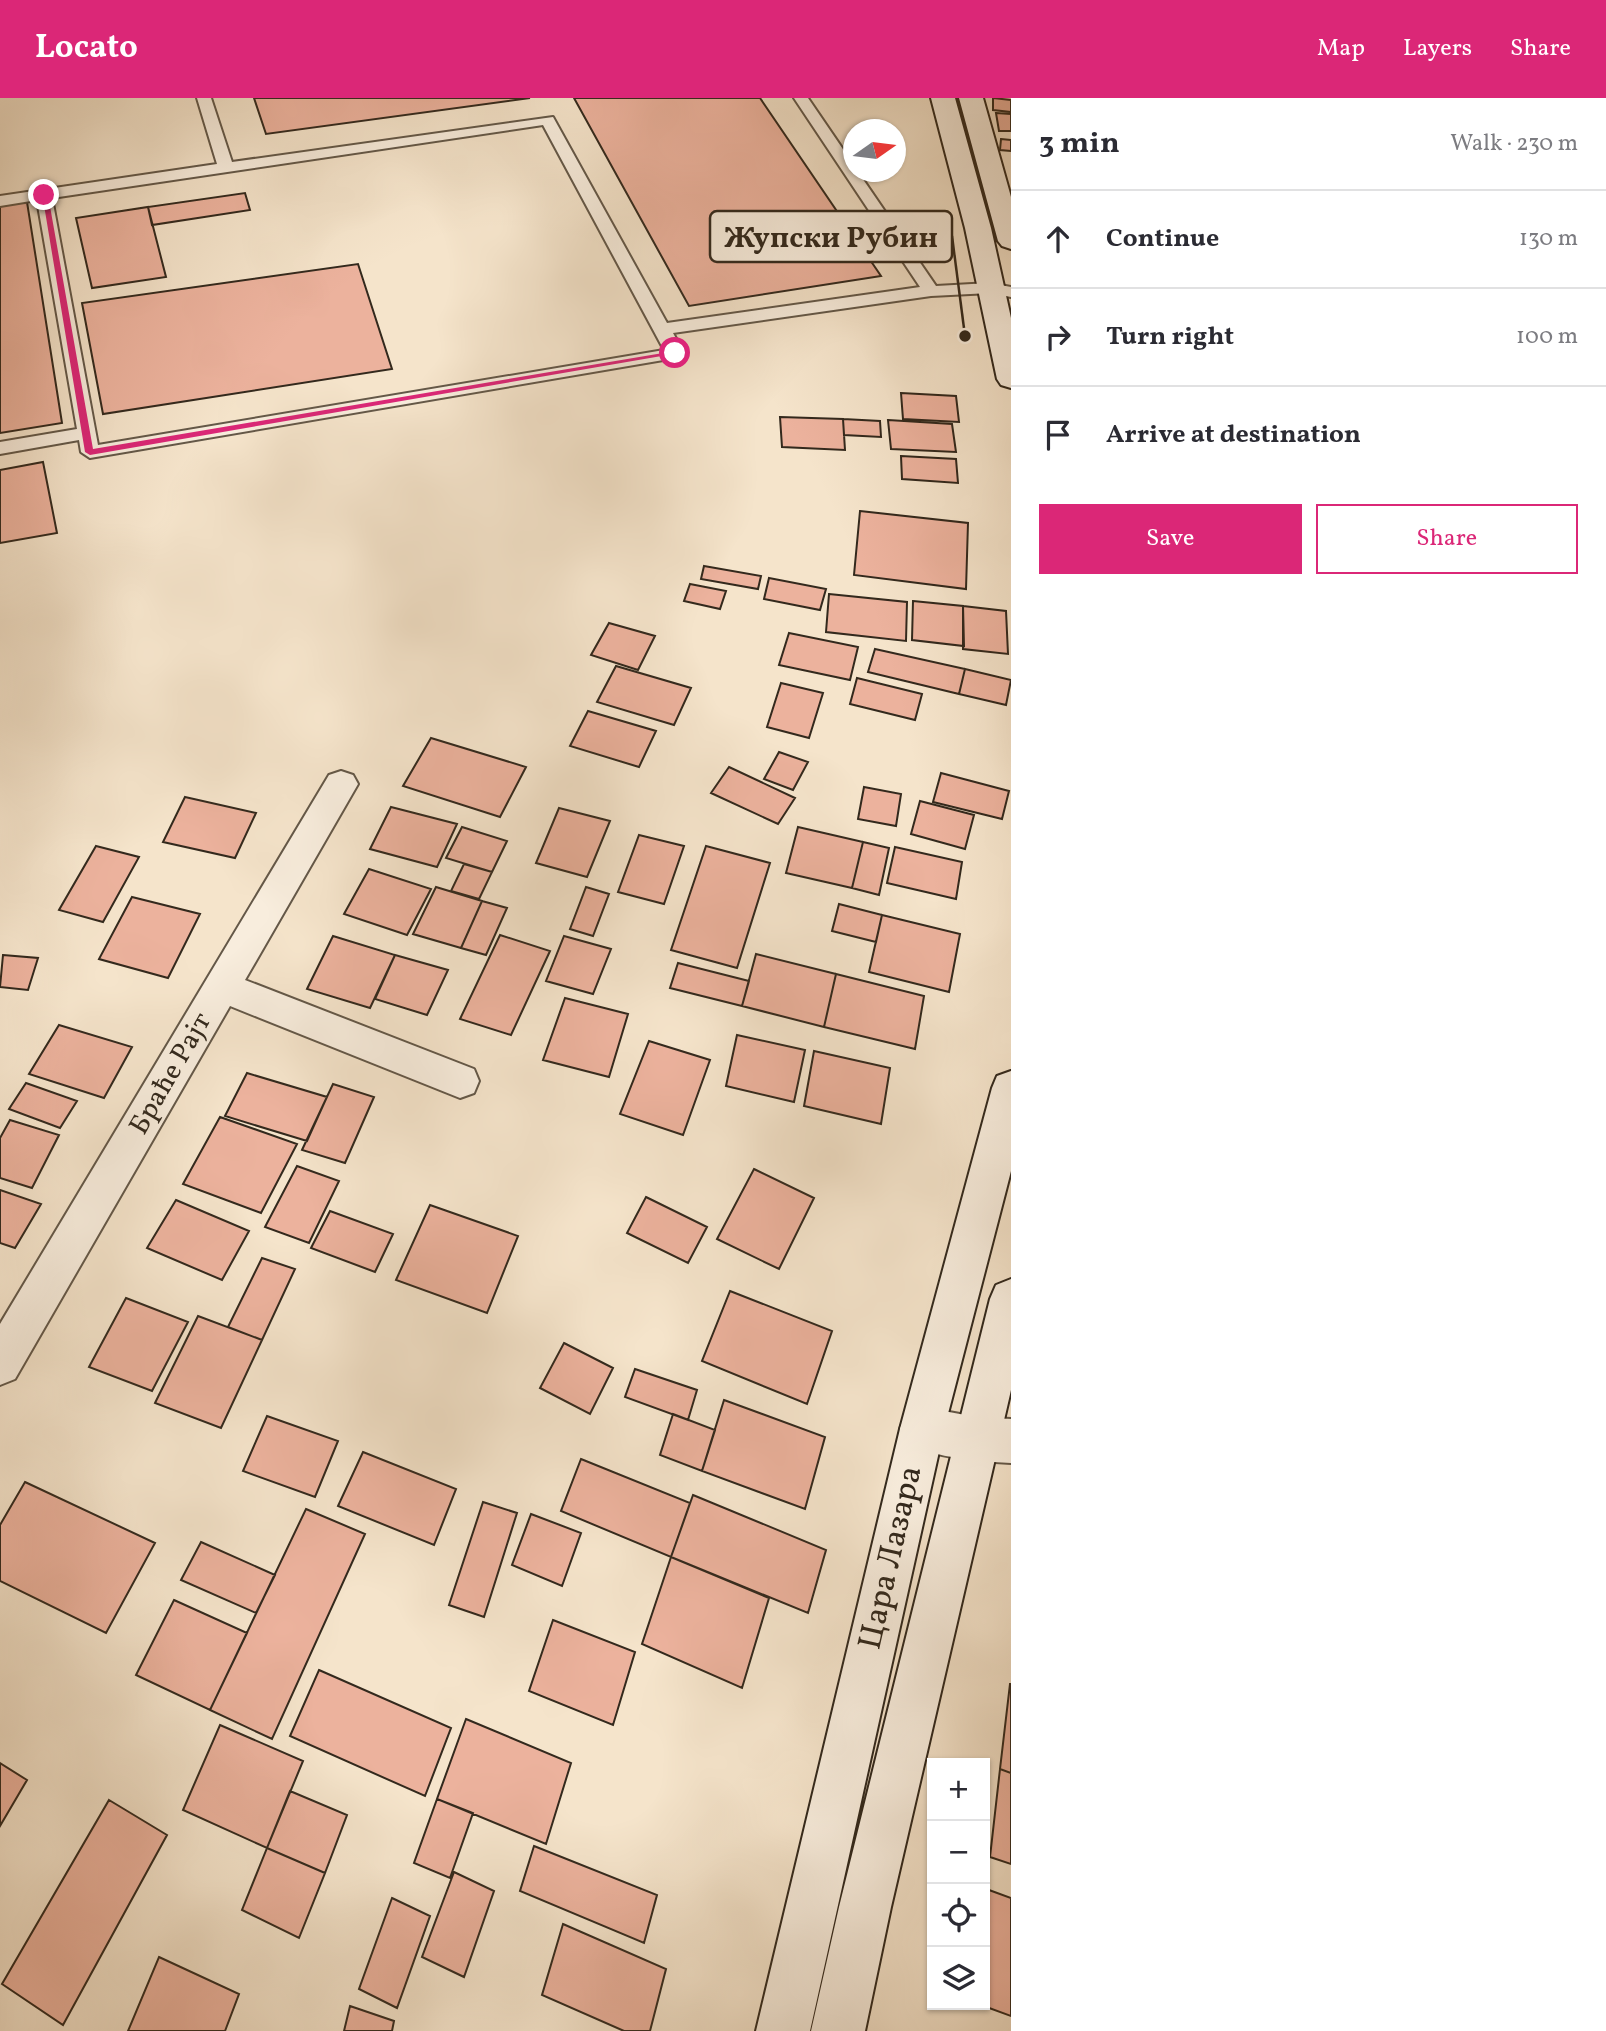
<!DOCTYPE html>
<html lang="en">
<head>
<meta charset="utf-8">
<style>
	body { margin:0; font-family:Vollkorn,serif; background:#f7f7f7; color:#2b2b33 }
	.controls { position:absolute; right:21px; bottom:21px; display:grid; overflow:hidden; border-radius:0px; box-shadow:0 2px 5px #0004 }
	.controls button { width:63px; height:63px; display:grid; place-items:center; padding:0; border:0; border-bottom:2px solid #e1e1e2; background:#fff; color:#2b2b33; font:35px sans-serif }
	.compass { position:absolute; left:843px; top:21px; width:63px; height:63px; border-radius:50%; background:#fff; box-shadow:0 2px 5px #0004; rotate:76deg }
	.stop { position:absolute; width:21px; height:21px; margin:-16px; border:5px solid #db2777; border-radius:50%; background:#fff }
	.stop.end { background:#db2777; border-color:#fff; box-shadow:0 2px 7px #0008 }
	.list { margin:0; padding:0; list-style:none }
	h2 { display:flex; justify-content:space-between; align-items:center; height:91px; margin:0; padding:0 28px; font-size:30px }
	h2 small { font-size:23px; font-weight:400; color:#7c7c81 }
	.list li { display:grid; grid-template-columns:46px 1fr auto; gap:21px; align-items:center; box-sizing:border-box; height:98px; padding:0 28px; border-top:2px solid #e1e1e2 }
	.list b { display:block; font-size:26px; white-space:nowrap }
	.list em { font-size:23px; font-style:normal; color:#7c7c81 }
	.actions { display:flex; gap:14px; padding:21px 28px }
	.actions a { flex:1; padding:16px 0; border:2px solid #db2777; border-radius:0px; text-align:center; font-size:24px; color:#db2777 }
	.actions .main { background:#db2777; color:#fff }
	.icon { flex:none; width:38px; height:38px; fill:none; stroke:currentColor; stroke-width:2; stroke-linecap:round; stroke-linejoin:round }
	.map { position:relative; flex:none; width:1011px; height:1933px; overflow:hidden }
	header { display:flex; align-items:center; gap:42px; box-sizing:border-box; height:98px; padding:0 35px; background:#db2777; color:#fff }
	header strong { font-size:33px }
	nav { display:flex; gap:38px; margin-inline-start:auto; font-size:24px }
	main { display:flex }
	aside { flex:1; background:#fff }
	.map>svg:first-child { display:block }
	.building { fill:#ecb29d; stroke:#33291d; stroke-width:2 }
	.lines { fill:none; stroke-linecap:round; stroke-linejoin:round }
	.service-casing { stroke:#645848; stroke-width:4 }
	.minor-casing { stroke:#645848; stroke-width:4 }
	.secondary-casing { stroke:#33291d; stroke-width:4 }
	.service { fill:#f8eddd; fill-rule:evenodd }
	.minor { fill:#f8eddd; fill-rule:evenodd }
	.secondary { fill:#f8eddd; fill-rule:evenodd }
	.route { fill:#db2777 }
	.labels { text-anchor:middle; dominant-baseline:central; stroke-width:5; stroke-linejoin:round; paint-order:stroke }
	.street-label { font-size:28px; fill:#33291d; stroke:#f8eddd }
	.near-street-label { font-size:33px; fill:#33291d; stroke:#f8eddd }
	.leader { fill:none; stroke:#33291d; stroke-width:2.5 }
	.callout-dot { fill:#33291d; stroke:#f8eddd; stroke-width:2.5 }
	.callout { fill:#f8eddd; stroke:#33291d; stroke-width:2.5 }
	.callout-label { font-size:30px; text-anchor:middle; font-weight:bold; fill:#33291d }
</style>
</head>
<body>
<header>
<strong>Locato</strong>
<nav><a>Map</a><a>Layers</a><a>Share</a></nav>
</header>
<main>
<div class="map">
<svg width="1011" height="1933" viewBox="0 0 1011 1933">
	<rect width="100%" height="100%" fill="#f5e4cb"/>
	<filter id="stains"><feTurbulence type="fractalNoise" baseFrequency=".00286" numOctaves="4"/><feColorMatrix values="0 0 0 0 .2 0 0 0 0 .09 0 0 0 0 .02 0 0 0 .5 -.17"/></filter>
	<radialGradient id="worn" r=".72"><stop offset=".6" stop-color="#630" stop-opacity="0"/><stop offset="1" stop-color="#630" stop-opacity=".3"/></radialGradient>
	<path class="building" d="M254,0h276l-264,36z
		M574,0h186l121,178 -192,30z
		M993,0l18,2v12l-18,-2z
		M996,15l15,1v17h-12z
		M1001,41l10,1v11l-11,-1z
		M245,95l5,17 -98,15 -4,-18z
		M27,104l35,221 -62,10v-227z
		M148,109l18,70 -74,11 -16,-70z
		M358,166l34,105 -289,45 -21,-111z
		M901,295l55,3 3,26 -56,-3z
		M780,319l63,2 2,31 -63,-3z
		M843,321l37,2 1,16 -37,-2z
		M888,322l64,4 4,28 -65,-3z
		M901,358l55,3 2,24 -56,-4z
		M43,364l14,71 -57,10v-73z
		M860,413l108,12 -2,66 -112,-14z
		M704,468l57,10 -3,13 -57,-10z
		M769,480l57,11 -6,21 -56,-11z
		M690,486l36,7 -6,18 -36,-8z
		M829,496l78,8 -1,39 -80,-9z
		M913,503l50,5 1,40 -52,-6z
		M963,508l43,5 2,43 -45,-5z
		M609,525l46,13 -17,34 -47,-15z
		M789,535l69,14 -8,33 -71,-15z
		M875,551l90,20 -6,25 -91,-22z
		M616,568l75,22 -17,37 -77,-23z
		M965,571l46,11 -5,25 -47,-11z
		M857,580l65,16 -7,26 -65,-16z
		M781,585l42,10 -14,45 -42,-11z
		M588,613l68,20 -17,36 -69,-21z
		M431,640l95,29 -26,50 -97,-31z
		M779,654l29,10 -15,28 -29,-11z
		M729,669l66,31 -17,26 -67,-31z
		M941,675l68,18 -7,28 -69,-17z
		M864,689l37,7 -5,32 -38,-7z
		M185,699l71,16 -21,45 -72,-16z
		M920,703l54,14 -9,34 -54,-15z
		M391,709l66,17 -20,43 -67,-18z
		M559,710l51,13 -23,56 -51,-14z
		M462,729l45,14 -15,31 -46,-14z
		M798,729l65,15 -11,46 -66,-15z
		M639,737l45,11 -20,58 -46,-12z
		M863,744l26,6 -10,47 -27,-7z
		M96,748l43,11 -36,65 -44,-12z
		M706,748l64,17 -33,105 -66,-18z
		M895,749l67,15 -6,37 -69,-16z
		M464,766l28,8 -13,27 -28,-8z
		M369,771l62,20 -24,46 -63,-21z
		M436,789l46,14 -21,47 -48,-14z
		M586,789l23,7 -16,42 -23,-7z
		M132,799l68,17 -32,64 -69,-19z
		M482,803l25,7 -21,47 -25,-7z
		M839,806l43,11 -6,27 -44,-11z
		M882,817l78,19 -11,58 -80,-20z
		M500,837l50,16 -39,84 -51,-16z
		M333,838l62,19 -25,53 -63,-19z
		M564,838l47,13 -18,45 -47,-13z
		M756,856l80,20 -12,53 -82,-21z
		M3,857l35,3 -10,32 -28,-3z
		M395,857l53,15 -21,45 -52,-16z
		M678,865l71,18 -7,25 -72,-18z
		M836,876l88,22 -9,53 -91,-22z
		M565,900l63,16 -19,63 -66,-17z
		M59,927l73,22 -28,51 -75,-24z
		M737,937l68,15 -11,52 -68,-16z
		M649,943l61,19 -27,75 -63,-21z
		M814,953l76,17 -9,56 -77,-18z
		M247,975l80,24 -20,44 -82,-25z
		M26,985l51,18 -17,27 -51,-19z
		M333,986l41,13 -29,66 -43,-13z
		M220,1019l77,27 -36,69 -78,-29z
		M10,1022l49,15 -27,53 -32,-10v-40z
		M297,1068l42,15 -30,62 -44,-16z
		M754,1071l60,29 -35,71 -62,-30z
		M0,1092l41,14 -26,44 -15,-5z
		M646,1099l61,30 -19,36 -61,-30z
		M176,1102l73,31 -27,49 -75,-32z
		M430,1107l88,31 -31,77 -91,-33z
		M330,1113l63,23 -18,38 -64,-24z
		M262,1160l33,11 -33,71 -34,-13z
		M730,1193l102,40 -25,73 -105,-43z
		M126,1200l62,24 -36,69 -63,-24z
		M198,1218l64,24 -41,88 -66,-25z
		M564,1245l49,25 -23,46 -50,-26z
		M635,1271l62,21 -9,30 -63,-23z
		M724,1302l101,37 -20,72 -103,-38z
		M673,1316l42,16 -13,41 -42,-16z
		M267,1318l71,25 -23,56 -72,-26z
		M363,1354l93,37 -22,56 -96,-39z
		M581,1361l109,44 -19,54 -110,-46z
		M25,1384l130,61 -49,90 -106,-52v-56z
		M693,1397l133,55 -18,63 -137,-56z
		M483,1404l34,11 -33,104 -35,-12z
		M306,1411l59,25 -93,205 -62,-29z
		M531,1416l50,19 -19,53 -50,-21z
		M201,1444l74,33 -19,38 -75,-33z
		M671,1459l98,41 -27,90 -100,-44z
		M174,1502l73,33 -37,77 -74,-35z
		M553,1522l82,32 -22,73 -84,-34z
		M319,1572l132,58 -26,68 -135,-60z
		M1010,1586h1v89l-11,-4z
		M466,1621l105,44 -25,81 -109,-45z
		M220,1627l83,36 -36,87 -84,-38z
		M0,1665l27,17 -27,46z
		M1000,1671l11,4v91l-21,-7z
		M290,1693l57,24 -22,58 -58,-25z
		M437,1701l36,14 -23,65 -36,-15z
		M109,1702l58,35 -104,190 -61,-41z
		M534,1748l123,49 -13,48 -124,-52z
		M267,1750l58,25 -26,65 -57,-28z
		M454,1774l40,19 -30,86 -42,-20z
		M989,1792l22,8v118l-30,-11h4v-89z
		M392,1800l38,18 -33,92 -38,-19z
		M563,1826l103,45 -16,62h-26l-82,-36z
		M159,1859l80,37 -14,37h-97z
		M350,1908l44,15 -2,10h-48z"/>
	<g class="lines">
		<g class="service-casing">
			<path id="service" d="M197,0h14l21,64 321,-45 114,206 253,-36 -126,-189h14l45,66v8h5l78,114 54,-3 21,4v10l-21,-4 -59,3 -258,37 11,20 -3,4 -591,101 -9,-6 -2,-12 -79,14v-12l77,-13 -40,-229 -37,6v-10l217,-32zM543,27l121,225 -566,95 -46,-247z"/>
		</g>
		<g class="minor-casing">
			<path id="minor" d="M341,673l12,4 5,9 -113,196 229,89 5,12 -5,12 -14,5 -230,-92 -215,373 -15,6v-61l329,-549z
				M922,1309l54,10 35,2v44c-35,-2 -72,-5 -105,-19l-6,-15 6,-15z"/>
		</g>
		<g class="secondary-casing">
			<path id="secondary" d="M931,0h24l36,130 20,90v70l-10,-3 -4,-6 -32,-151z
				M959,0h24l28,99v52l-9,-3 -4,-5z
				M1011,973v100l-67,258 -134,602h-54l144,-602 92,-341 5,-12z
				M1011,1181v111l-120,517 -26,124h-54l28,-124 151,-608 6,-14z"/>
		</g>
		<use href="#service" class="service"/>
		<use href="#minor" class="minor"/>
		<use href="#secondary" class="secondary"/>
	</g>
	<path class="route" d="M42,95l6,2 45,254 582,-98 4,2 -589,102 -5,-3z"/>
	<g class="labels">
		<g class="street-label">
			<text transform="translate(171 976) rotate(-60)">Браће Рајт</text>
		</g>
		<g class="near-street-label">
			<text transform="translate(892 1460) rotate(-77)">Цара Лазара</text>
		</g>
	</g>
	<path class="leader" d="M965 238L952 138"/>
	<circle class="callout-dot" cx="965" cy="238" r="7"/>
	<rect class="callout" x="710" y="113" width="242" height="51" rx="7"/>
	<g class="callout-label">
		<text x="831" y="149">Жупски Рубин</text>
	</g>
	<rect width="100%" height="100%" filter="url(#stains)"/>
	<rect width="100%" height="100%" fill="url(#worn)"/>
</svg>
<div class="controls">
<button>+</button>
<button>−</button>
<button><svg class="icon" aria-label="locate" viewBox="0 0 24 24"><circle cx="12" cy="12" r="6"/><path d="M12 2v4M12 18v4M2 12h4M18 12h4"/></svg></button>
<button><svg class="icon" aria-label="layers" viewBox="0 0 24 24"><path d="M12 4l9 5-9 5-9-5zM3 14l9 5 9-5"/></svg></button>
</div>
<svg class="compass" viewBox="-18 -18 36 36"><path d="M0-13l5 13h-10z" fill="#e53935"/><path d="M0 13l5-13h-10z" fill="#7c7c81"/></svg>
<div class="stop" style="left:675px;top:255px"></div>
<div class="stop end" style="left:44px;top:97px"></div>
</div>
<aside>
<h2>3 min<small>Walk · 230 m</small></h2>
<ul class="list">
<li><svg class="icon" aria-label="ahead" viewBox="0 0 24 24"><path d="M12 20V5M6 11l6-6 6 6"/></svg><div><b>Continue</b></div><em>130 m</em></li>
<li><svg class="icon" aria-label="right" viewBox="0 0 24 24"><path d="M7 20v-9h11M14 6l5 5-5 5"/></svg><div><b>Turn right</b></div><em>100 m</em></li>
<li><svg class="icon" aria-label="arrive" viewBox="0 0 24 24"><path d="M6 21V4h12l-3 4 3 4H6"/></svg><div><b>Arrive at destination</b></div></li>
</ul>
<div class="actions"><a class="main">Save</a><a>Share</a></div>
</aside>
</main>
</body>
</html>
